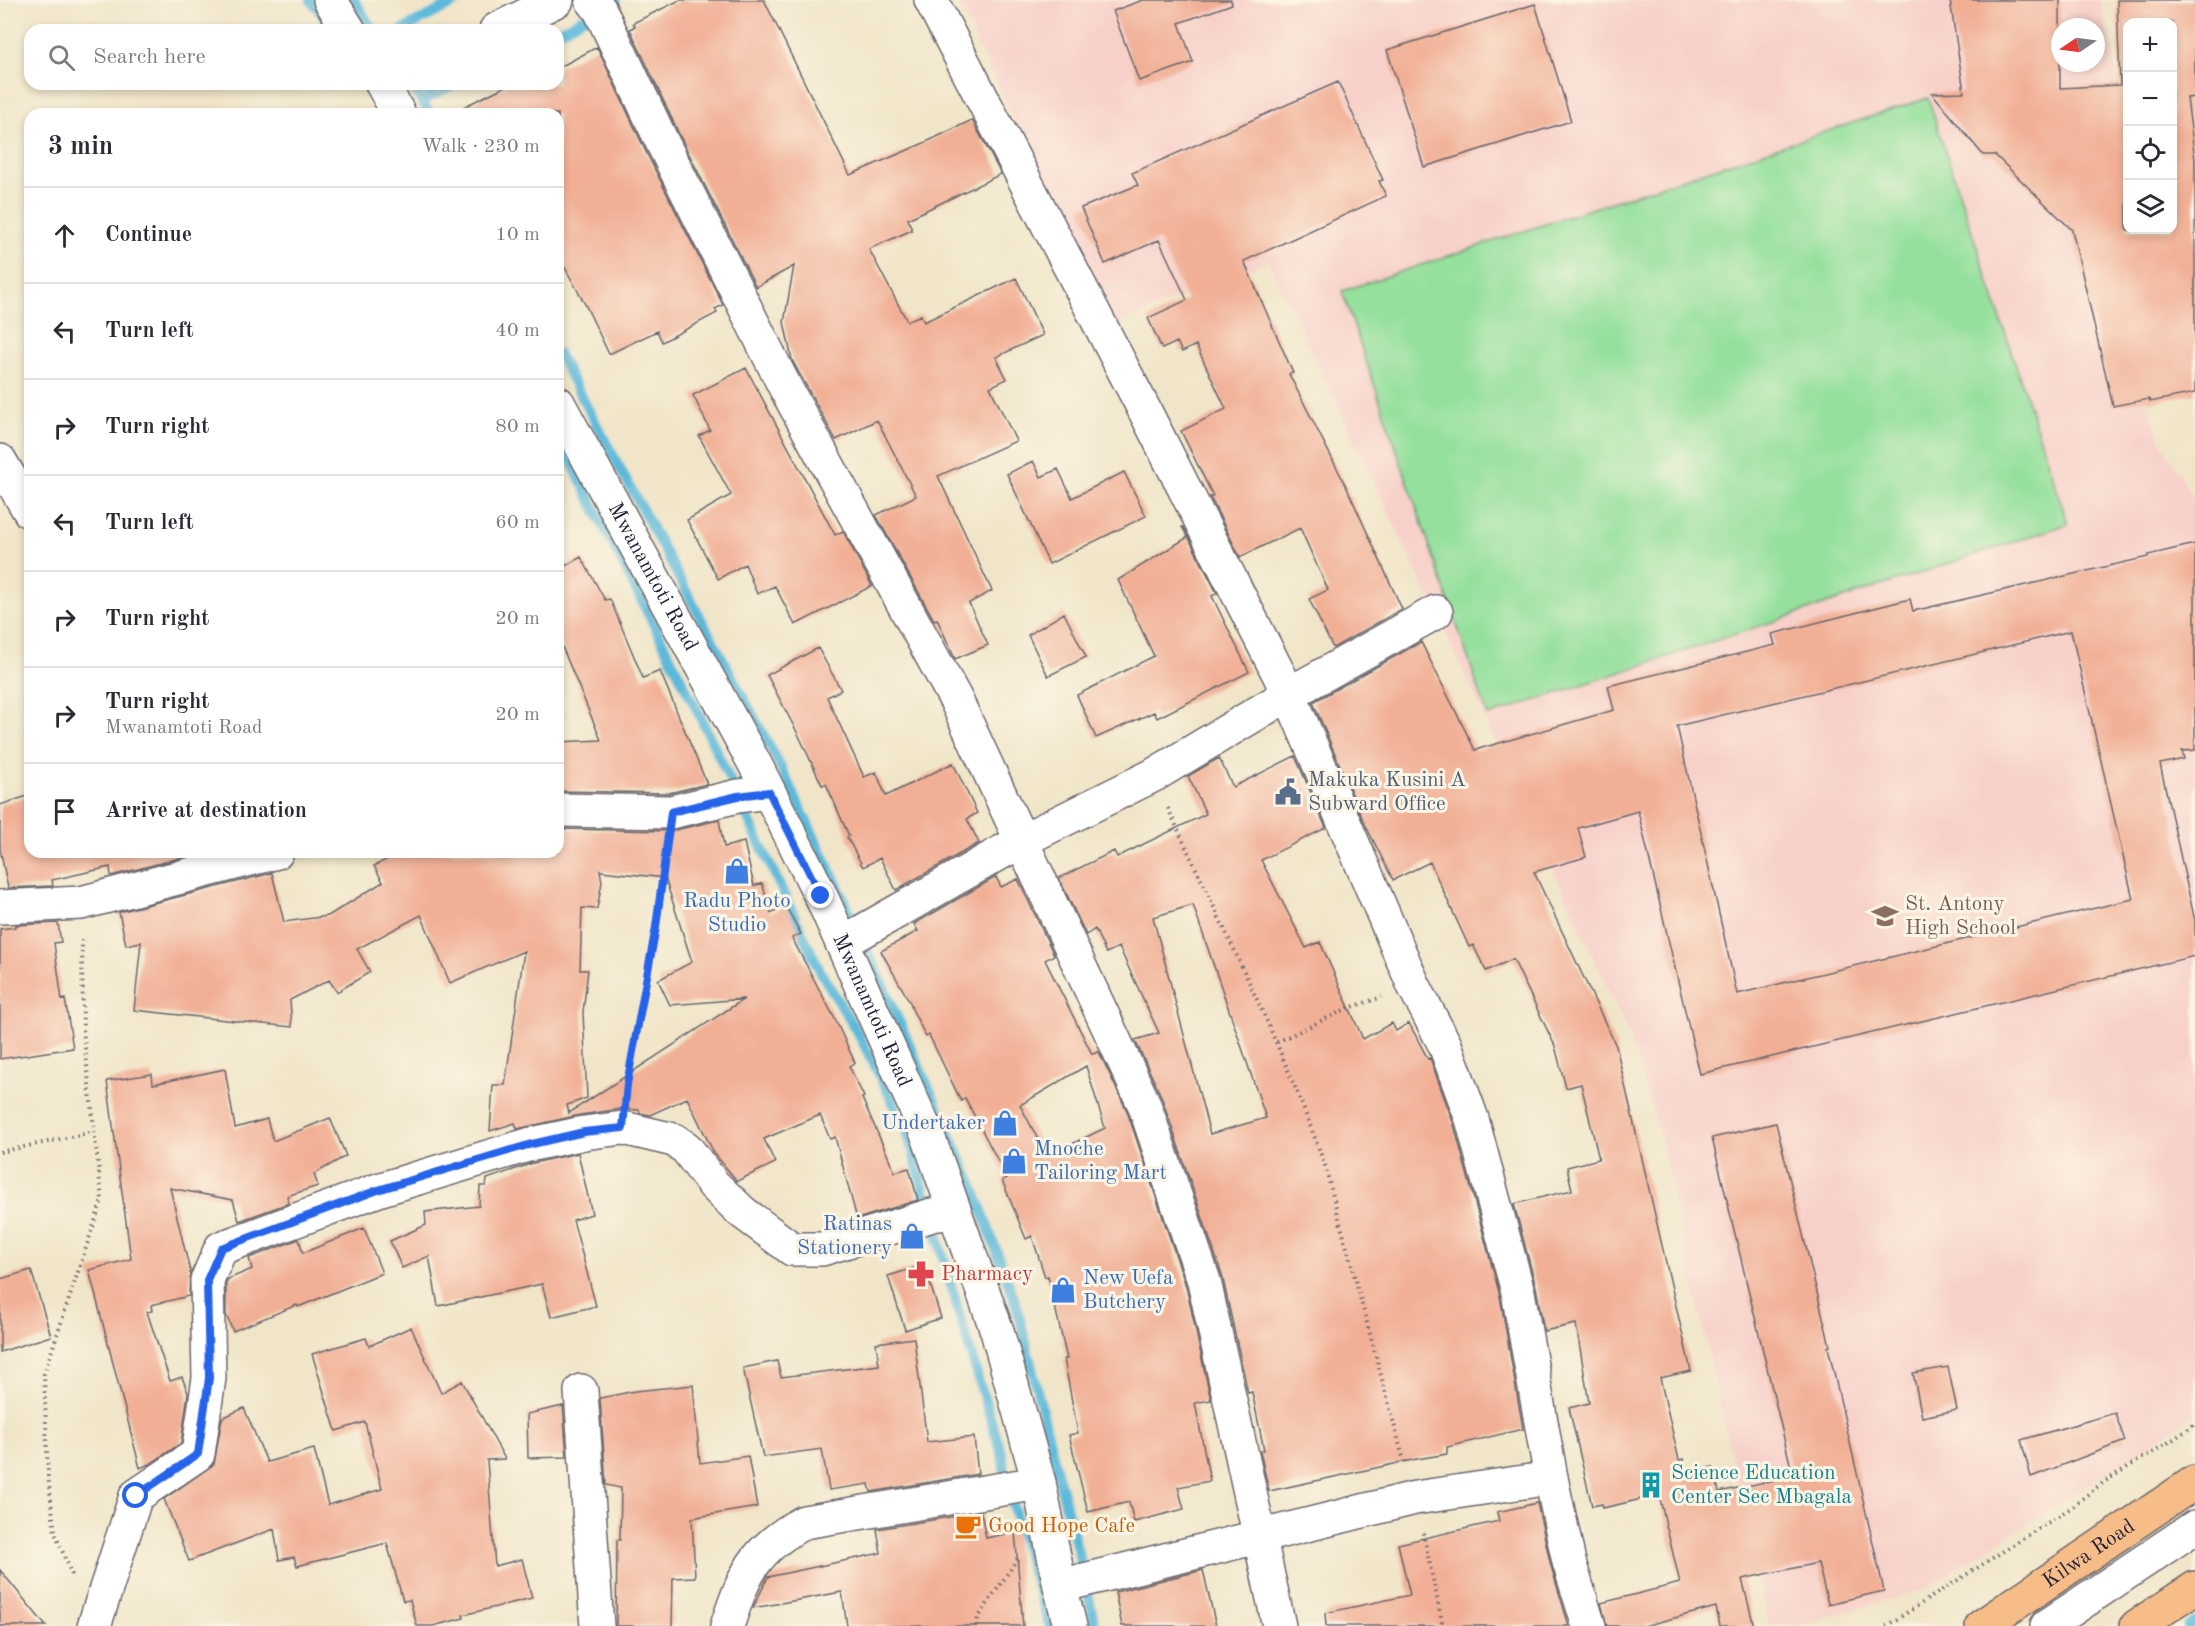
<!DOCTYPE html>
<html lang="en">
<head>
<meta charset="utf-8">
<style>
	body { margin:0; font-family:"Old Standard TT",serif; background:#f2f2f3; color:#2b2b33 }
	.controls { position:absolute; right:18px; top:18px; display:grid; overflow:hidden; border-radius:12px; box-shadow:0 3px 9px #0003 }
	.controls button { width:54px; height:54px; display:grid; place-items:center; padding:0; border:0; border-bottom:2px solid #e1e1e2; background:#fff; color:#2b2b33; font:30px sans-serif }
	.compass { position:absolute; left:2051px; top:18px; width:54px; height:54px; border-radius:50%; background:#fff; box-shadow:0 3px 9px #0003; rotate:257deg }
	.stop { position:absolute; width:18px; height:18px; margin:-14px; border:4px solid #2563eb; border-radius:50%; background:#fff }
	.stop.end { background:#2563eb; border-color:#fff; box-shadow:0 2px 6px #0008 }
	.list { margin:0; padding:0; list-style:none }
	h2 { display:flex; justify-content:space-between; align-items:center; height:78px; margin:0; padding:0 24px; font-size:26px }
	h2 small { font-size:20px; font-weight:400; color:#7c7c81 }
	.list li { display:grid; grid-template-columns:39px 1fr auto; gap:18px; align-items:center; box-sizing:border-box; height:96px; padding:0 24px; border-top:2px solid #e1e1e2 }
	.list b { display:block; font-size:22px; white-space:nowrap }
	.list p { margin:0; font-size:20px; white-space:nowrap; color:#7c7c81 }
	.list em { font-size:20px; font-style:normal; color:#7c7c81 }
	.icon { flex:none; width:33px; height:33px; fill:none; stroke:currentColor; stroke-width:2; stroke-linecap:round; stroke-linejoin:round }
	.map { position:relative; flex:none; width:2195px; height:1626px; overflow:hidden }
	.search { position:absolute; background:#fff; box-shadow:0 3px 9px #0003; left:24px; top:24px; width:540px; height:66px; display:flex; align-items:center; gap:15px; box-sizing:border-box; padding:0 21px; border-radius:18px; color:#7c7c81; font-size:22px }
	.panel { position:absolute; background:#fff; box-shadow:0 3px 9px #0003; left:24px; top:108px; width:540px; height:750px; border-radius:18px }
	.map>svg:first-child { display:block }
	.built { fill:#f7d1c9; fill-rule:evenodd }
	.green { fill:#94e09c; stroke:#5b816c; stroke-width:1.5 }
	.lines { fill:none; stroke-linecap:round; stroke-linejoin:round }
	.stream { stroke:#5cb9da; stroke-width:10 }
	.building { fill:#f1b096; fill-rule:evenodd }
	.minor-casing { stroke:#6a666c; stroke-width:36 }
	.highway-casing { stroke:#6a666c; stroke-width:36 }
	.path { stroke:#6a666c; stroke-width:4; stroke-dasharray:1.5 4.5; stroke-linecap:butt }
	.minor { stroke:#fff; stroke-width:33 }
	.highway { stroke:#f7bd88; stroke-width:33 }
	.route { stroke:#2563eb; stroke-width:8 }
	.labels { text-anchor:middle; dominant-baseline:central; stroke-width:6; stroke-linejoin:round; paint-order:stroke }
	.street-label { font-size:21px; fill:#22223b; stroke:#fcf5e5 }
	.service-label { font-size:21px; fill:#4e5e75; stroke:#fcf5e5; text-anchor:start }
	.shop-label { font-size:21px; fill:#366cbe; stroke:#fcf5e5; text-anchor:end }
	.education-label { font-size:21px; fill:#785e54; stroke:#fcf5e5; text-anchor:start }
	.health-label { font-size:21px; fill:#be3a42; stroke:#fcf5e5; text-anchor:start }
	.culture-label { font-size:21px; fill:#0d838f; stroke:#fcf5e5; text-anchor:start }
	.food-label { font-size:21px; fill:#c56008; stroke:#fcf5e5; text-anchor:start }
</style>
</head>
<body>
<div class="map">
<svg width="2195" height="1626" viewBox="0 0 2195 1626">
	<rect width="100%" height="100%" fill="#fcf5e5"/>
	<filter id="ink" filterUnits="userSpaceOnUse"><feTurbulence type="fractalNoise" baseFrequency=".0167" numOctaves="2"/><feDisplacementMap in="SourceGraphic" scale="12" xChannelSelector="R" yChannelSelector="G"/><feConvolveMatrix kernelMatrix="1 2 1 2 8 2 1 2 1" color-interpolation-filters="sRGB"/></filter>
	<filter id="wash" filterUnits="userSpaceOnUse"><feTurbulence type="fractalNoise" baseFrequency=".008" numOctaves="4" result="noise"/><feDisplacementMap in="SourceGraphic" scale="24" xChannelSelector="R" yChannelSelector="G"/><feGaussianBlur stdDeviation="1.35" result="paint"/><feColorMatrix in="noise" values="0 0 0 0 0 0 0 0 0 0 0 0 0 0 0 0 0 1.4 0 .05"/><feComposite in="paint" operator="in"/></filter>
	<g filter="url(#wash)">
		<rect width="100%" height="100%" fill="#f0e5c8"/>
		<path class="built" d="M957,0h1143l27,113 1,117h26l30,130 -46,14 23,69 34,57v914l-54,37 -216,138 -127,37h-29l-110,-495 -29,-94 -194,-425 -168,-351 -156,65zM2060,27h36v36h-36z"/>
		<path class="green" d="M1928,98l140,426 -580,192 -146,-425z"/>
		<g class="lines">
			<path class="stream" d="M311,0l11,15
				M354,0l19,30
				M402,30l57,-30
				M558,32l58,-32
				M411,84l19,30
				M422,101l33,-17
				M558,353l219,407 62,128 134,298 44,121 38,157 30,115 10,47
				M560,440l138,272 122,259 41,68 45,89 73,254 23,72 4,26 19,69 25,77
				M2188,1626l7,-5"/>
		</g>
		<g id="blocks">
			<path class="building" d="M680,0h84l86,175 74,-32 48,-23 29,54 -93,45 4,11 -43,19 38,72 14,-6 3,7 92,-44 27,57 -47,22 11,22 -17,8 26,54 -78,35 54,115 -23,12 19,42 -33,14 -18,-40 -3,1 -58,-105 40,-19 -39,-76 -41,20 -44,-80 -8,-38 10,-56 -38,21 -76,-151 -50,-107 5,-3 -2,-3z
				M1143,0h88l1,4 -53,19 14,39 -54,19 -26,-70z
				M1950,0h110v88l60,-3 -3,-85h78v97l-8,1 8,62v233l-45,9 -1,-3 -36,7 -41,-176 -77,-75h-12l-51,-62 32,-1zM2127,22h45v208h-45z
				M1535,4l36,117 -147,46 -37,-117z
				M597,47l49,105 77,153 -8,4 2,4 -55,29 -5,-11 -48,23 -23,-48 -28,-51v-141h-109l61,-30h48v-16z
				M1338,82l45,98 -4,1 7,15 -142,65 49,112 -4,1 57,112 56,123 -69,39 -24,-49 19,-9 -28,-62 -60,29 -30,-60 3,-1 -32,-65 45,-22 -30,-64 -14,7 -5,-10 -15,7 -14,-31 39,-18 -28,-60 -54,24 -24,-56 57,-23 -6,-12z
				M746,368l89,167 8,-4 29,55 -77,39 -20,-39 -18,8 -12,-30 -27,15 -31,-59 44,-25 -32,-59 11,-6 -17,-35z
				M1033,461l8,16 17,-8 14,29 52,-26 22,44 -97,48 -42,-90z
				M1182,527h1l34,66 -5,3 37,76 -92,46 -3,-6 -58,26 -19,-43 77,-39 -36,-76 70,-43z
				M2195,544v206l-13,1 2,8 -24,5 35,157v35l-495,118 -62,-263 -60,17 8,29 -52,15 82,174 75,325 -31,7 19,82 5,-1 2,14 27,-6 6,25 74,-16 -81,-338 64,-15 54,223 -2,1 56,244 -56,13 -10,-41 -76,16 12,47h-34l-4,-19 -72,19h-37l-6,-23 79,-20 -21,-88 -56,13 -1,-4 -10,2 -23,-98 20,-5 -13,-79 -32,7 -8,-44 -22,-83 58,-14 -5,-23 32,-8 -18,-75 -15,4 -11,-42 -42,-87 -27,12 -13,-26 -4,2 -39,-85 -37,18 -30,-60 -50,-118 108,-60 54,108 139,-40 -6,-24 167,-41 -3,-11 138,-35 3,12 235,-54v-2zM2071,631l62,268 -396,95 -60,-268z
				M581,557l24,43 5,-1 33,79 17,-7 47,113 -38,9 -111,-2v-49l43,-2 -43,-103v-67z
				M1064,613l22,44 -38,19 -20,-41z
				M818,648l23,42 -14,7 37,80 12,-5 10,24 67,-33 24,50 -10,6 12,24 -83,47 -16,-32 -17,9 -16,-30 2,-1 -23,-52 -4,1 -23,-49 -32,-61z
				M1295,756l31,72 -65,32 45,88 14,-6 43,97 29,-16 4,8 13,-8 19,36 2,-1 24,67 46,171 23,133 -76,18v7l-30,5 -148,32 -9,-40 4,-1 -12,-58 -4,1 -26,-118 -60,-177 -27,-58 24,-7 -40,-86 -13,6 -11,-24 -9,6 -27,-57 55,-27 3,6 89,-43 -18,-38 31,-18 14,29zM1193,905l73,213 -56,16 -57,-217z
				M30,795v57h173l-92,24 -1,-9 -58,13 1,6 -45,2 -8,-39v-44z
				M719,820l5,27 20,-5 10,44 8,-3 9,30 14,-8 16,29 -9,4 44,83 19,42 -6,3 15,31 -2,1 33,74 14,-4 9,32 -61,19 -22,-82 -5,2 -10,-24 -56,24 11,24 -38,18 -23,-28 -27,-55 -37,17 -10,-2 -1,-3 -18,-1 -41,6 -63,14 -2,-6 -25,8 3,-46h12l19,-134 -74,32 -29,-68 -64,34 13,23 -33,20 -8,-12 -39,20 2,27 -158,-17 7,-68 -15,3 -7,-33 153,-39 12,49 44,-6 55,-34 -9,-16 27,-14h157v-23l113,2zM600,870l1,1 64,7 27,84 -34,18 12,25 74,-6 -175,114 -2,-8 20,-7 -4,-86 5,-42h-8l2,-62 15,1 5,-27z
				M996,877l5,10 17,-8 36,76 -9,5 47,94 7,-2 28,59 59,175 25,114 -16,3 15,78 -32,6 6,22 -50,13 -5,-20 -41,10 -19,-77 9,-2 -14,-74h3l-19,-83 -3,1 -13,-41 -6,3 -24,-59 5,-2 -42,-80 -4,3 -32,-66 -3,2 -15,-30 1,-1 -31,-55 37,-20 -4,-7zM1086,1066l19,62 -58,28 -27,-51z
				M58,923l3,19 -7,1 8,57 3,-1 8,49 -73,11v-130l16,-2 -1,-2z
				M225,1069l10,59 32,-9 6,22 57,-23 16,38 -32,18 4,12 -31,10 2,7 -50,18 -6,-21 -63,-12 20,83 -1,25 -38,9 1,6 -5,1 23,69 12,-4 6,16 -7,50 -31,21 -10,4 -51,-198 42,-11 -24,-178 45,-7 1,10z
				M578,1153l14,61 -19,6 23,86 -45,11 -9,-33 -104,22 -9,-50 -27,12 -12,-27 36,-16 -1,-13 54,-6 1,-20h6l1,-7 46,-16z
				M364,1228l18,45 -84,34 -1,-2 -64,26 -7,-16v-31l2,-5 24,-10 -3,-11 50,-19 4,14z
				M924,1265l17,53 -36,12 -17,-54z
				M31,1270l20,66 -51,16v-73z
				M411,1327l30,66 21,-12 43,78 -18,1 8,106 27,-7 10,39 -69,17 1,3 -31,8h-16l-7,-26 -7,1 -16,-58 -90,23 -3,-9 -15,3 -5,-31 -85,32 -25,-62 50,-35 8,-46 22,-10 23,54 47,-13 14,56 54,-16 -17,-67 -29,9 -24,-77 54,-16 3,8z
				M914,1338l13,104 47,-5 4,37 -107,18 -2,-8 -40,6 -7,-41 -59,8 -20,-89 34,-7 4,16 98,-12 -3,-22z
				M1948,1367l9,43 -35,7 -9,-44z
				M693,1385l7,78 48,-7 9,51 -65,11 3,59 -22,1 -1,48h-56l1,-86h3l1,-52 -15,-3 -6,-87 35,-7z
				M563,1406l4,51 -39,1 -1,-44z
				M2115,1413l10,28 -94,36 -10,-37z
				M1537,1503l14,63 18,60h-243l-1,-13 85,-18 -12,-51 101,-23 -2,-9z
				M981,1512l5,26 29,-6 8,94h-176l-5,-34 -89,16 15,-31 113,-24 -4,-24z
				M0,1570l46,56h-46z
				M1203,1570l13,56h-94l-7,-34z"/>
		</g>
	</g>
	<g filter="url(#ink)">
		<use href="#blocks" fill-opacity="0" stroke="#6a666c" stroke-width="1.5"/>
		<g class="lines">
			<g class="minor-casing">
				<g id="minor">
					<path d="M330,0l19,30"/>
					<path d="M592,0l8,10 63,134 122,243 171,313 188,404 60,177 75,345"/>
					<path d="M931,0l217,417 141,277 125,292 31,59 27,74 46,173 33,186 18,84 20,64"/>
					<path d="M496,30l61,-30"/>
					<path d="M382,84l17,30"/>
					<path id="s1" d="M558,403l198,363 65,130 107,240 69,195 42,152 21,103 10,40"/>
					<path d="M0,461l30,51"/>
					<path d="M558,810l113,2 67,-16 31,-4"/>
					<path d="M0,907l81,-4 196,-51"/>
					<path d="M842,943l179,-102 133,-66 135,-81 147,-82"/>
					<path d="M581,1391l16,235"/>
					<path d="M1060,1586l355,-88 136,-20"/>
					<path d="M94,1626l42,-130 62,-42 11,-76 -2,-98 14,-32 157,-58 150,-45 56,-12 39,-5 51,12 12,8 28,37 28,27 50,37h30l110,-34 22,-3"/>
					<path d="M727,1626c18,-53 26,-76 77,-104l235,-39"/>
					<path d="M2047,1626l148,-99"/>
				</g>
			</g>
			<g class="highway-casing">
				<g id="highway">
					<path id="s2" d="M1982,1626l213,-144"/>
					<path d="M2137,1626l58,-38"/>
				</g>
			</g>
			<path class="path" d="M1168,808c54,119 114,235 157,358l80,299
				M1277,1042l69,-33 36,-12
				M626,1092l30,-165 10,-79
				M0,1152l94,-20
				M1423,1533l20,93
				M72,1575l-17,-42 -7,-57 -4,-102 58,-174 -19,-170 -1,-90
				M976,1626l2,-8 40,-60
				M1886,1626l188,-120c35,-33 82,-52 121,-82"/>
			<use href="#minor" class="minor"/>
			<use href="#highway" class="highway"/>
		</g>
	</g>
	<g class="lines" filter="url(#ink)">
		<path class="route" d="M136,1496l62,-42 11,-76 -2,-98 14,-32 157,-58 150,-45 56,-13 39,-4 4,-44 29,-157 15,-115 67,-16 31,-4 52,104"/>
	</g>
	<defs>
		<g id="civic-bare" transform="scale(2.07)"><path d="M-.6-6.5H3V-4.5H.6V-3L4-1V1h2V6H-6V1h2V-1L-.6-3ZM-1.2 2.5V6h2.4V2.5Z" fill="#5c6f8a" stroke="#fcf5e5" stroke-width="2.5" paint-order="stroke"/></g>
		<g id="shop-bare" transform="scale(2.07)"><path d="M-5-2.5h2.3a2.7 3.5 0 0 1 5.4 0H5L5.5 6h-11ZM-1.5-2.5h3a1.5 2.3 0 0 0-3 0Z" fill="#3f7fe0" stroke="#fcf5e5" stroke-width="2.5" paint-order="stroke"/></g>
		<g id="school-bare" transform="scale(2.07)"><path d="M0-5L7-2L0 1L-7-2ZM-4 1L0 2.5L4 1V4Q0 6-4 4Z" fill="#8d6e63" stroke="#fcf5e5" stroke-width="2.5" paint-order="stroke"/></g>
		<g id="pharmacy-bare" transform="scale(2.07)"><path d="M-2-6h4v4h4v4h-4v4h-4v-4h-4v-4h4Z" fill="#e0444e" stroke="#fcf5e5" stroke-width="2.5" paint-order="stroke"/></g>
		<g id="building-bare" transform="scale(2.07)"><path d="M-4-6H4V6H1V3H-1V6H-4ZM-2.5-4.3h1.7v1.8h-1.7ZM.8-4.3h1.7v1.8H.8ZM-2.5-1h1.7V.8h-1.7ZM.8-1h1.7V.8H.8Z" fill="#0f9aa8" stroke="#fcf5e5" stroke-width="2.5" paint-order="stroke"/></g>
		<g id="cafe-bare" transform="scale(2.07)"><path d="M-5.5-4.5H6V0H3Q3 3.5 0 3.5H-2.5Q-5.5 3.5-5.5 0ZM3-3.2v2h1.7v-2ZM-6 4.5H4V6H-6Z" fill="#e8710a" stroke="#fcf5e5" stroke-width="2.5" paint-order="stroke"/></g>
	</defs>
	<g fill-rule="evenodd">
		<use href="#civic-bare" x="1288" y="792"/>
		<use href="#shop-bare" x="737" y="871"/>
		<use href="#school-bare" x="1885" y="916"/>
		<use href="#shop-bare" x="1005" y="1123"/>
		<use href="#shop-bare" x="1014" y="1161"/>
		<use href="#shop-bare" x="912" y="1236"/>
		<use href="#pharmacy-bare" x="921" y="1274"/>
		<use href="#shop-bare" x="1063" y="1290"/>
		<use href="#building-bare" x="1651" y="1485"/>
		<use href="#cafe-bare" x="968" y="1526"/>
	</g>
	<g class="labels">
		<g class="street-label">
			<text stroke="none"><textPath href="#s1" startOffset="198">Mwanamtoti Road</textPath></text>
			<text stroke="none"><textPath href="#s1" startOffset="684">Mwanamtoti Road</textPath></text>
			<text stroke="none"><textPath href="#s2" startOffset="129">Kilwa Road</textPath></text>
		</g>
		<g class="service-label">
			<text x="1308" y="780">Makuka Kusini A<tspan x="1308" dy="24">Subward Office</tspan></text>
		</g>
		<g class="shop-label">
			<text x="737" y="901" text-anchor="middle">Radu Photo<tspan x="737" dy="24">Studio</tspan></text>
			<text x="985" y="1123">Undertaker</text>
			<text x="1034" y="1149" text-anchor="start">Mnoche<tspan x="1034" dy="24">Tailoring Mart</tspan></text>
			<text x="892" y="1224">Ratinas<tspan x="892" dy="24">Stationery</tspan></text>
			<text x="1083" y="1278" text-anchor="start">New Uefa<tspan x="1083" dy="24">Butchery</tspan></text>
		</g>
		<g class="education-label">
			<text x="1905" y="904">St. Antony<tspan x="1905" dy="24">High School</tspan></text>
		</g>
		<g class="health-label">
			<text x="941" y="1274">Pharmacy</text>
		</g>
		<g class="culture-label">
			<text x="1671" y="1473">Science Education<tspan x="1671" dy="24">Center Sec Mbagala</tspan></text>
		</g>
		<g class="food-label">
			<text x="988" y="1526">Good Hope Cafe</text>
		</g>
	</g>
</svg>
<div class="controls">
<button>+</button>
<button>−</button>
<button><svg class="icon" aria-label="locate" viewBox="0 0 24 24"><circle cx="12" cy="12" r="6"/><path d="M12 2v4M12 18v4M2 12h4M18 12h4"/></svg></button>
<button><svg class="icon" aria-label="layers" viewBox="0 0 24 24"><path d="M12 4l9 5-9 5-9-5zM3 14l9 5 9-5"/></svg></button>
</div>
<svg class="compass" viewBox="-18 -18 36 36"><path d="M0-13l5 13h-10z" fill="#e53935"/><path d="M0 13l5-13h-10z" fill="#7c7c81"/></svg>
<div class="stop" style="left:136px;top:1496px"></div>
<div class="stop end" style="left:821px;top:896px"></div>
<div class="search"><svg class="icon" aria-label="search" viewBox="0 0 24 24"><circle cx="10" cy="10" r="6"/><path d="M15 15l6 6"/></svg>Search here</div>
<section class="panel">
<h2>3 min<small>Walk · 230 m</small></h2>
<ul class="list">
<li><svg class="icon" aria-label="ahead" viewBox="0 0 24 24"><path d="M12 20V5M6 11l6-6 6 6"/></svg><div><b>Continue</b></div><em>10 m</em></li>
<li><svg class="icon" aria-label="left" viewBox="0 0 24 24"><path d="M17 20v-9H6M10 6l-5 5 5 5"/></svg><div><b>Turn left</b></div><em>40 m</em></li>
<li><svg class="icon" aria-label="right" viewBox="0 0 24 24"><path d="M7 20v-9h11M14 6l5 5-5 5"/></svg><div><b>Turn right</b></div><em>80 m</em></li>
<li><svg class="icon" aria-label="left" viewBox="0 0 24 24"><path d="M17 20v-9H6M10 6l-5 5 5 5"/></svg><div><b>Turn left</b></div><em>60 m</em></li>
<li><svg class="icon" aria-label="right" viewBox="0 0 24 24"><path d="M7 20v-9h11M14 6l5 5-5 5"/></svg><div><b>Turn right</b></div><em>20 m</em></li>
<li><svg class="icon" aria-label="right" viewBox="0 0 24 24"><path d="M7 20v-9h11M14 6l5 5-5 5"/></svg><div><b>Turn right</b><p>Mwanamtoti Road</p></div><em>20 m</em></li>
<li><svg class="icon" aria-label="arrive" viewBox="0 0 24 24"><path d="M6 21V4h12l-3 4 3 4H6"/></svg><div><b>Arrive at destination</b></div></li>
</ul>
</section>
</div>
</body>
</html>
